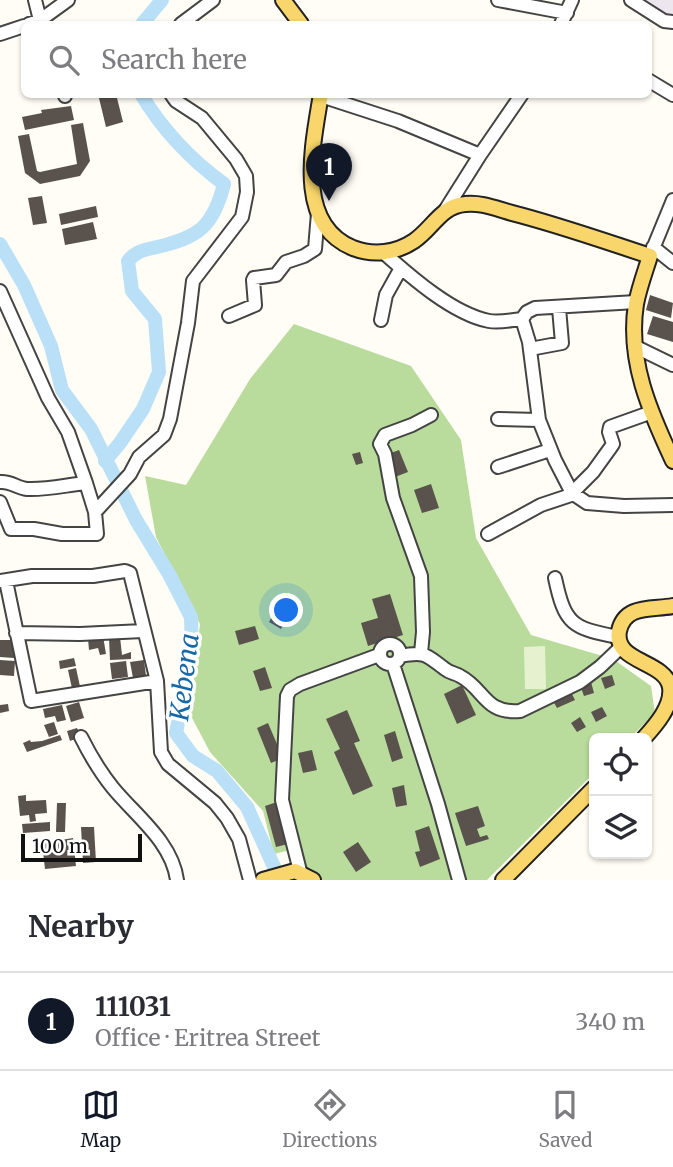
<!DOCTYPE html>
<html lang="en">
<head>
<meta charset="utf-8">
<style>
	body { margin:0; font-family:Merriweather,serif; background:#f7f7f7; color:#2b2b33 }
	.controls { position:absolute; right:21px; bottom:21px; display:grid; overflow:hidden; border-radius:10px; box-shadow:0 2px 5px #0004 }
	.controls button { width:63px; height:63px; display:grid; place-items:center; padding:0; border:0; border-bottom:2px solid #e1e1e2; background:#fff; color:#2b2b33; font:35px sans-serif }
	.scale { position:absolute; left:21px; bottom:18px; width:121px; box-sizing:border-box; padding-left:7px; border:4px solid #111; border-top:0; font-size:19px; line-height:24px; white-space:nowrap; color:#111; -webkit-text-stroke:5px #fff; paint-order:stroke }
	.you { position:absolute; left:287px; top:611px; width:24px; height:24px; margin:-18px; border:5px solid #fff; border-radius:50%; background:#1a73e8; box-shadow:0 0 0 10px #1a73e833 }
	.badge { display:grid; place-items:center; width:46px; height:46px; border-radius:50%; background:#111827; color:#fff; font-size:23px; font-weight:700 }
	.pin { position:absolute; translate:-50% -58px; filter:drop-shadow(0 2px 4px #0008) }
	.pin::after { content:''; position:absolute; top:37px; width:24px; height:21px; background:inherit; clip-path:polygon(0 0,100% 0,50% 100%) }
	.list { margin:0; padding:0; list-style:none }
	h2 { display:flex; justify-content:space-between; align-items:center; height:91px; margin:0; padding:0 28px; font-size:30px }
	h2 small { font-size:23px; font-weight:400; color:#7c7c81 }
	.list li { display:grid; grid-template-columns:46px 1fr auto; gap:21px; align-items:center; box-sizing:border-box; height:98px; padding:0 28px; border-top:2px solid #e1e1e2 }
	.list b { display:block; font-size:26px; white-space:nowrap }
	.list p { margin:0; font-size:23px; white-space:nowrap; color:#7c7c81 }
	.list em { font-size:23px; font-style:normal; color:#7c7c81 }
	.icon { flex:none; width:38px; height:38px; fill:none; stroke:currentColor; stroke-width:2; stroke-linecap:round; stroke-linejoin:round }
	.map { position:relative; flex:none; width:673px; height:880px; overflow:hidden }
	.search { position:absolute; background:#fff; box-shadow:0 2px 5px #0004; left:21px; right:21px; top:21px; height:77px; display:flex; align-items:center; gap:18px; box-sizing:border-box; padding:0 24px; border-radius:10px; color:#7c7c81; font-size:26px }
	.sheet { height:189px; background:#fff }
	nav { display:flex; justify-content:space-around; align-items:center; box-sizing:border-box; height:98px; border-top:2px solid #e1e1e2; background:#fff; font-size:19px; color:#7c7c81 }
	nav a { display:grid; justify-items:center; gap:4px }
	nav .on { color:#111827 }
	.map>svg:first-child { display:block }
	.industrial { fill:#eee6ef }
	.forest { fill:#b9dc9c }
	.pitch { fill:#e6f2cf }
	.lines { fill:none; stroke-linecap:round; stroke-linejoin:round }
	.river { stroke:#b9e0f7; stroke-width:14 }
	.building { fill:#5a524d }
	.minor-casing { stroke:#444; stroke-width:16 }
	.major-casing { stroke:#222; stroke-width:18 }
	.minor { stroke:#fff; stroke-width:12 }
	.major { stroke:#f9d66b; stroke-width:14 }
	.labels { text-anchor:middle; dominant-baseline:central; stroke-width:7; stroke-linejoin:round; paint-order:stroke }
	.water-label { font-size:26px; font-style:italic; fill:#1768a6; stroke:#fff }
</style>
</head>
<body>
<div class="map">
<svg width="673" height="880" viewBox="0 0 673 880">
	<rect width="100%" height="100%" fill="#fffdf5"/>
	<path class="industrial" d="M639,0h34v19z"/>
	<path class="forest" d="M294,324l117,42 50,74 15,98 55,97 82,24 38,27 4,27 -25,25h-36v35l-107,107h-166l-35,-29 -12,3 -11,-43 -53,-59 -20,-38 10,-90 -44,-87 -11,-61 41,9 64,-106z"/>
	<path class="pitch" d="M545,646l1,43h-21l-1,-42z"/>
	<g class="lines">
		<path class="river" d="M142,24l20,-24
			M0,244l24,41 27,61 11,44 29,39 45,91 33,54 22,43 1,35 -16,81 17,23 24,15 30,36 33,73
			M105,461l15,-18 23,-34 16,-37 -4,-53 -23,-28 -4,-30c8,-10 16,-11 29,-14 42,-10 56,-20 67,-63 -34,-25 -61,-53 -83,-90"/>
	</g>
	<path class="building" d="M98,94h18l7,28 -17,5z
		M71,106l3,14 -49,10 -3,-13 20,-4 -1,-3z
		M83,123l7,38 -10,15 -40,8 -15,-11 -7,-37 11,-2 8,37 3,1 37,-8 -6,-39z
		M42,196l5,27 -14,2 -5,-27z
		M96,206l2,11 -37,8 -2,-11z
		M93,222l4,17 -32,6 -3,-16z
		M650,295l23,8 -2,15 -25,-8z
		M653,316l20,6v20l-26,-8z
		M399,450l9,22 -13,5 -5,-18 3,-1 -2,-5z
		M360,452l3,11 -7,2 -4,-11z
		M431,484l8,24 -17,5 -8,-23z
		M390,594l13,41 -35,11 -7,-23 17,-5 -6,-19z
		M275,611l12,7 -6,11 -12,-7z
		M255,626l4,13 -20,6 -4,-14z
		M103,636l3,18 -6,1 -2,-7 -9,2 -1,-11z
		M120,637l2,18 9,-3v7l-21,1 -1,-22z
		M0,640h15l-1,18 -14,-1z
		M74,658l2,8 -16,3 -1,-8z
		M0,660l15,1 -1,15 -14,-1z
		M144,660l2,16 -13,2 -3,-16z
		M126,661l2,16 -16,2 -2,-16z
		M265,667l7,21 -12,3 -7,-20z
		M76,668l5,23 -8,2 -5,-23z
		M612,675l3,10 -10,4 -4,-11z
		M591,682l3,11 -10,3 -4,-11z
		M462,685l14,30 -19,9 -13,-30z
		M570,690l5,10 -18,8 -5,-9z
		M79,702l5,16 -13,4 -5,-16z
		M8,704l1,7 -9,2v-8z
		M62,705l4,15 -9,2 -2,-6 -10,2 -2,-9z
		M602,707l5,9 -11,6 -5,-10z
		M347,710l13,31 -6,2 19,43 -20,9 -19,-43 6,-3 -14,-30z
		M580,717l6,10 -9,5 -6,-9z
		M54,722l4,12 -9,3 -5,-12z
		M268,723l15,35 -12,5 -14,-35z
		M77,728l4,9 -11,4 -3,-10z
		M395,731l8,27 -11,4 -8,-27z
		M60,735l2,5 -35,12 -4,-9 7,-3 1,2 11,-1z
		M312,750l5,20 -14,3 -5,-20z
		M404,785l3,20 -11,2 -4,-19z
		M26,795v6l20,-1 1,13 -12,1 1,7 -6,1 -1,-7 -9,1 -2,-20z
		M277,802l11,42 -12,3 -11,-41z
		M57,803h9l-1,29h-9z
		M478,806l7,20 -8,3 3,8 7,-2 2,4 -23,7 -11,-33z
		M50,822v9l-27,2 -1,-9z
		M429,826l11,33 -20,8 -5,-15 5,-1 -5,-20z
		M81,827h13l2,35 -13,1z
		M73,838l3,28 -31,3 -3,-26z
		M358,842l13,20 -15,10 -13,-20z"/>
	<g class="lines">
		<g class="minor-casing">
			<path id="minor" d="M35,0l6,24
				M498,0l69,13
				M631,0l33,21 9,1
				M29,24l10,-3 29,-21
				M181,24l32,-24
				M561,24l11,-24
				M0,34l24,-8
				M648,80l25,15
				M65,94v2
				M321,96l77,25 82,34
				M446,209l34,-54 42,-61
				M653,247l20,16
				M384,253c27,24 69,61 105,68 11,2 22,-1 33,-2l5,-7 8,-4 101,-6
				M650,256l23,-56
				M0,291l48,107 20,34 18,51
				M229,316l26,-11 -2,-25 1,-2 22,-3 10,-13 18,-6 11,-7 3,-36
				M522,319l7,23 10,78 16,40 17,33 15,10 37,3 49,-1
				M381,320l5,-25 15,-27
				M634,346l39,19
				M530,349l32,-6 -3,-35
				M498,419l41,1
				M498,467l52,-17
				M0,482c11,-1 17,6 27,7 20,1 39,-4 59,-6l9,29 2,22h-35l-28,-5h-23l-11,-27
				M572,493l21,-21 18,-25 2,-3 -4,-12 1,-5 42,-15
				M95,512l35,-38 9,-17 25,-22 6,-16 18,-96 5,-42 49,-64 5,-25 -1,-16 -10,-17 -34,-41 -26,-17 -5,-7
				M488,534l53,-29 33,-11
				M555,578c10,47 17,50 63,59
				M0,581l32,-5h61l32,-5 5,2 27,108 4,71 7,12 47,39 12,15 12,21 11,41
				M6,581l25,120 126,-20
				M16,633l64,1 63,-3
				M380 654a10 10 0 1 1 20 0a10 10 0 1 1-20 0Z
				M421,653l2,-21 -2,-56 -28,-78 -8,-44 -5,-10 5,-9 27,-10 19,-10
				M400,656c26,-5 26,-1 45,13 5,4 10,4 15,7 25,13 24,38 60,35l60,-29 20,-15 22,-21
				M393,664l45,140 21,76
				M81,737c9,18 19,35 32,51 23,28 59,54 64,92
				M300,871l-18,-71 5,-104 3,-6 10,-6 79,-29"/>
		</g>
		<g class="major-casing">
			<path id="major" d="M283,0l18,24
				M321,94c-8,50 -27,130 32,154 21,8 43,5 61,-7 19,-13 27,-35 51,-37 16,-2 32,5 47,9 47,12 92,28 138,43 -5,16 -11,32 -14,48 -9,56 14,108 37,157
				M644,738c11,-12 29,-32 26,-51 -5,-27 -57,-24 -51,-56 6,-27 33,-21 54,-25
				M263,880l32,-9 18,9
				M503,880l91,-92"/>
		</g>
		<use href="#minor" class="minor"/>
		<use href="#major" class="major"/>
	</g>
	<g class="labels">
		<g class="water-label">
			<text transform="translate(184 677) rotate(-83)">Kebena</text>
		</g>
	</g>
</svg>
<div class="controls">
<button><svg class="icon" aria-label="locate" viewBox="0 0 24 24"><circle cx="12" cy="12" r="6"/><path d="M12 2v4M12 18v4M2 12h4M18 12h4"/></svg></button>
<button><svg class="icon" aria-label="layers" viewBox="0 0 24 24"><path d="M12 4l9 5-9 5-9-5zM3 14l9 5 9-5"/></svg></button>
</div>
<div class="scale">100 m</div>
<div class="you"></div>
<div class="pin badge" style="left:329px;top:201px">1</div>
<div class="search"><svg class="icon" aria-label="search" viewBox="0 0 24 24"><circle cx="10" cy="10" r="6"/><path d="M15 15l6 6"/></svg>Search here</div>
</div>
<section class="sheet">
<h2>Nearby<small></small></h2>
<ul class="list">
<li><span class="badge">1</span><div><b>111031</b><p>Office · Eritrea Street</p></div><em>340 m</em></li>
</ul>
</section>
<nav>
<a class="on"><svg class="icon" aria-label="map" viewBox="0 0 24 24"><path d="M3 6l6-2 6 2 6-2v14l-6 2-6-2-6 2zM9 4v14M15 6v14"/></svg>Map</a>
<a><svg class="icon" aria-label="directions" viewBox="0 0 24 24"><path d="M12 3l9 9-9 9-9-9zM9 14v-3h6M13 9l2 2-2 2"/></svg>Directions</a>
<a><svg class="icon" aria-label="saved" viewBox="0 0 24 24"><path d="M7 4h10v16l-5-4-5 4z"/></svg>Saved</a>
</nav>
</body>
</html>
